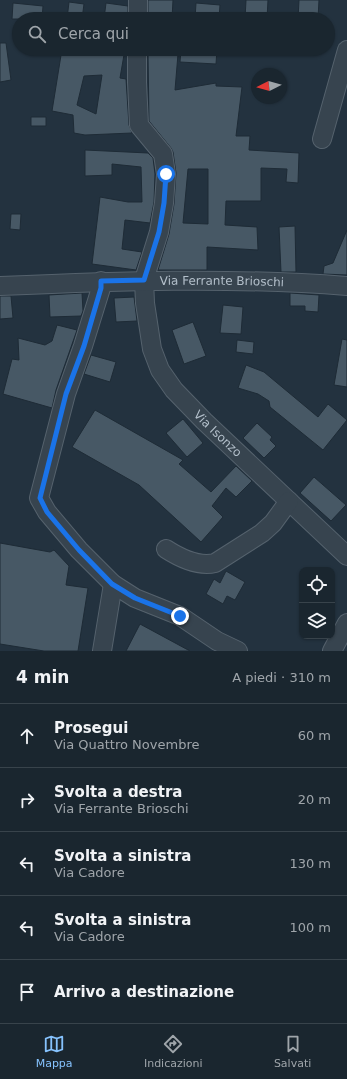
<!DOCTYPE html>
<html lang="it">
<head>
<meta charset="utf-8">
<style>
	body { margin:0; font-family:"DejaVu Sans",sans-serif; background:#27323b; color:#f1f3f6 }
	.controls { position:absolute; right:12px; bottom:12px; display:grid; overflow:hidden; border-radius:8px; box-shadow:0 1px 3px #0004 }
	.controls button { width:36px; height:36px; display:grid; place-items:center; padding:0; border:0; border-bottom:1px solid #38434b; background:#1a262f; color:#f1f3f6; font:20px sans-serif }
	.compass { position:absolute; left:251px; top:68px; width:36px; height:36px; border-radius:50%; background:#1a262f; box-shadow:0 1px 3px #0004; rotate:264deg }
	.stop { position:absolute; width:12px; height:12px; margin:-9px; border:3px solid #1a73e8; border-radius:50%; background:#fff }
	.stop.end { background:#1a73e8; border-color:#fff; box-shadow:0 1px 4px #0008 }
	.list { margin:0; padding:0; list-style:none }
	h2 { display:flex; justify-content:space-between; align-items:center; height:52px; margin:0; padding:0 16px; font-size:17px }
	h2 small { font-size:13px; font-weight:400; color:#9fa5aa }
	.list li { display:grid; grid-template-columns:26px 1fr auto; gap:12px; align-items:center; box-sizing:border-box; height:64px; padding:0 16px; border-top:1px solid #38434b }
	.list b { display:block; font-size:15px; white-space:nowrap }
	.list p { margin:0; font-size:13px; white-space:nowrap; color:#9fa5aa }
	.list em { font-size:13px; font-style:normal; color:#9fa5aa }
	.icon { flex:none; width:22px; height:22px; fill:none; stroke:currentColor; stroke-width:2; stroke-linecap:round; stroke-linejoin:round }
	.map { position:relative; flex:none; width:347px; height:651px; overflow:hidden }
	.search { position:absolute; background:#1a262f; box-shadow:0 1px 3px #0004; left:12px; right:12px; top:12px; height:44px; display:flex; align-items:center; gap:10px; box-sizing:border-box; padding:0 14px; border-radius:22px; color:#9fa5aa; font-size:15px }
	.sheet { height:372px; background:#1a262f }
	nav { display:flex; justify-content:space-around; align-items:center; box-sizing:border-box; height:56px; border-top:1px solid #38434b; background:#1a262f; font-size:11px; color:#9fa5aa }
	nav a { display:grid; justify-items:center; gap:2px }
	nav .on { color:#86c2fd }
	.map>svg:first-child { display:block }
	.building { fill:#475865; stroke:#1e2b36; fill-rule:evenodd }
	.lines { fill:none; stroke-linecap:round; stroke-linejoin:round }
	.minor-casing { stroke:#55626d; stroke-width:20 }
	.minor { stroke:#37444f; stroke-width:18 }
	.route { stroke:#1a73e8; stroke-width:5 }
	.labels { text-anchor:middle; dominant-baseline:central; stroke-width:3.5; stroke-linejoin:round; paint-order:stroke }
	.street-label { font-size:12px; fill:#b3bfca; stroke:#1c2934 }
</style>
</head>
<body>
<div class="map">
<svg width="347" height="651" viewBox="0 0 347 651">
	<rect width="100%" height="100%" fill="#23323f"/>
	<path class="building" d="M148,0h25l-1,19h-24z
		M246,0h22l-1,19h-22z
		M299,0h20l-1,19h-20z
		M69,2l15,2 -2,15h-15z
		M13,3l30,3 -1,13h-30z
		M106,3l22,3v13h-24z
		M196,3l24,2 -1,14h-24z
		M0,43h6l5,37 -11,2z
		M62,49h63l-5,29 6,1 3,46 3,8 -47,2 -11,-2 -1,-18 -21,-4zM102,75l-6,39 -19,-9 7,-29z
		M181,49h36l-1,15 -36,-2z
		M148,54h30l-3,36 41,-7v3l26,1 -6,49h14l-1,14 50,3 -1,30 -12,-1 1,-13 -26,-1v33h-35l-1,24 32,2 1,23 -51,-3v23h-49l11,-36 5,-30 2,-31 -3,-21 -2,-4 -22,-27zM188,169h20v55l-25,-1z
		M31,117h15v9h-15z
		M85,150l63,3 5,5 2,16 -1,28 -4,21 -25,-3 -3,29 20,3 -6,18 -44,-6 8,-67 28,5h14l-1,-35 -29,-3v11l-27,1z
		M11,214h10l-1,16 -10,-1z
		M295,226l1,46h-15l-2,-45z
		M347,230v45l-24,-1 1,-8 9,-3z
		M82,293l1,18 -2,5 -31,1 -1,-22z
		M290,293l29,2 -1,17 -13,-1v-5h-15z
		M0,296h11l2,22 -13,1z
		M134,297l3,24 -21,1 -2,-24z
		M223,305l20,2 -2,27 -21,-1z
		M193,322l13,34 -22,8 -12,-34z
		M57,325l20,5 -21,60 -4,18 -49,-14 9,-35 7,1 -1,-22 27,7 7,-4z
		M342,339l5,1v47l-13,-2z
		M237,340l17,2 -1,12 -17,-2z
		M91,355l25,7 -6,20 -26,-8z
		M246,365l18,7 54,45 10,-13 19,16 -24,30 -53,-43 -1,-6 -11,-7 -20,-6z
		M95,410l88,50 -4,4 32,28 25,-26 16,15 -16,16 -10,-9 -14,18 11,11 -22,25 -62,-57 -67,-38z
		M183,419l20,24 -16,14 -21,-24z
		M257,423l15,14 -2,3 6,6 -12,12 -21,-20z
		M314,477l32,28 -15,16 -31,-28z
		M0,543l50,9 4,-2 15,16 -3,19 22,3 -10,63h-34l-44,-7z
		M226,571l19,11 -10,18 -8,-4 -4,8 -17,-10 8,-15 6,4z
		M140,624l50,27h-64z"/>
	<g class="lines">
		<g class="minor-casing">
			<g id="minor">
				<path d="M138,19v-19"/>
				<path id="s1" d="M137,49v33l2,43 24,29 3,20 -2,29 -5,29 -15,48 1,23 7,46 8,21 14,20 30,31 143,135"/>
				<path d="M322,139l25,-89"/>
				<path d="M101,281v7l-18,58 -17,48 -27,104 8,14 32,38 34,34 22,14 45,18 37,25 21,10"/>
				<path id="s2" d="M0,286c116,-5 231,-9 347,0"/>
				<path d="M166,549c14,9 32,18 49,14l47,-30 11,-10 16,-22"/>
				<path d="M102,651l11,-67"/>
				<path d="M332,651l15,-28"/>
			</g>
		</g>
		<use href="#minor" class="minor"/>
	</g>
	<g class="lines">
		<path class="route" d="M166,174l-2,29 -5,29 -15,48 -43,1v7l-17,58 -18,48 -26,104 7,14 32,38 33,34 23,14 45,18"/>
	</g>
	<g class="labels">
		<g class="street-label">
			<text stroke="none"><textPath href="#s2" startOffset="222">Via Ferrante Brioschi</textPath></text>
			<text stroke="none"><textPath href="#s1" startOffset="421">Via Isonzo</textPath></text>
		</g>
	</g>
</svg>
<div class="controls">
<button><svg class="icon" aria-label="locate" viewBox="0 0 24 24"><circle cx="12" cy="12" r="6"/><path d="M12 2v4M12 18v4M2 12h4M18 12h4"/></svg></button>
<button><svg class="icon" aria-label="layers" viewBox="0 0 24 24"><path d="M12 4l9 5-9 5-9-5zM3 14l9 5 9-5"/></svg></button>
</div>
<svg class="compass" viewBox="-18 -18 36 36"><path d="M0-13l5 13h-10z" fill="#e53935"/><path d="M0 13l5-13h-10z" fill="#9fa5aa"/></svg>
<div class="stop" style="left:166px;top:174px"></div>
<div class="stop end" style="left:180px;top:616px"></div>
<div class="search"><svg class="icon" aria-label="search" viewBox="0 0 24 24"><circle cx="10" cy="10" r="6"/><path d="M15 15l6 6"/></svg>Cerca qui</div>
</div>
<section class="sheet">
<h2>4 min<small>A piedi · 310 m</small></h2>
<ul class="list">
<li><svg class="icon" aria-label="ahead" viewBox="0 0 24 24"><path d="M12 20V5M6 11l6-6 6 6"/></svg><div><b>Prosegui</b><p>Via Quattro Novembre</p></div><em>60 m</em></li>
<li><svg class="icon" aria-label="right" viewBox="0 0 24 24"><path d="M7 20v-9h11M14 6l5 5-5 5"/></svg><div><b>Svolta a destra</b><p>Via Ferrante Brioschi</p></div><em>20 m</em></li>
<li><svg class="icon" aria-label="left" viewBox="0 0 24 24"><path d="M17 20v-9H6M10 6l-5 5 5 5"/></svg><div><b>Svolta a sinistra</b><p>Via Cadore</p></div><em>130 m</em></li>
<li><svg class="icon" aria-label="left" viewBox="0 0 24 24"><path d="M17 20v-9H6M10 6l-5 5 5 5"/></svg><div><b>Svolta a sinistra</b><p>Via Cadore</p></div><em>100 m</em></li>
<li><svg class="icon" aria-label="arrive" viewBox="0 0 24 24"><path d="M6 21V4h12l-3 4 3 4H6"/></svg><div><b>Arrivo a destinazione</b></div></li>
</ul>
</section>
<nav>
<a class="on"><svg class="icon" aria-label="map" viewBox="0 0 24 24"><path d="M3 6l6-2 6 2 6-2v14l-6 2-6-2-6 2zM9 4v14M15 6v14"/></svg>Mappa</a>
<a><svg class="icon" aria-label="directions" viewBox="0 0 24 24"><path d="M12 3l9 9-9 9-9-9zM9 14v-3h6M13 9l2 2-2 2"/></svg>Indicazioni</a>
<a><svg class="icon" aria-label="saved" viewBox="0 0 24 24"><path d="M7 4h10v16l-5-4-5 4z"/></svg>Salvati</a>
</nav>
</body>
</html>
